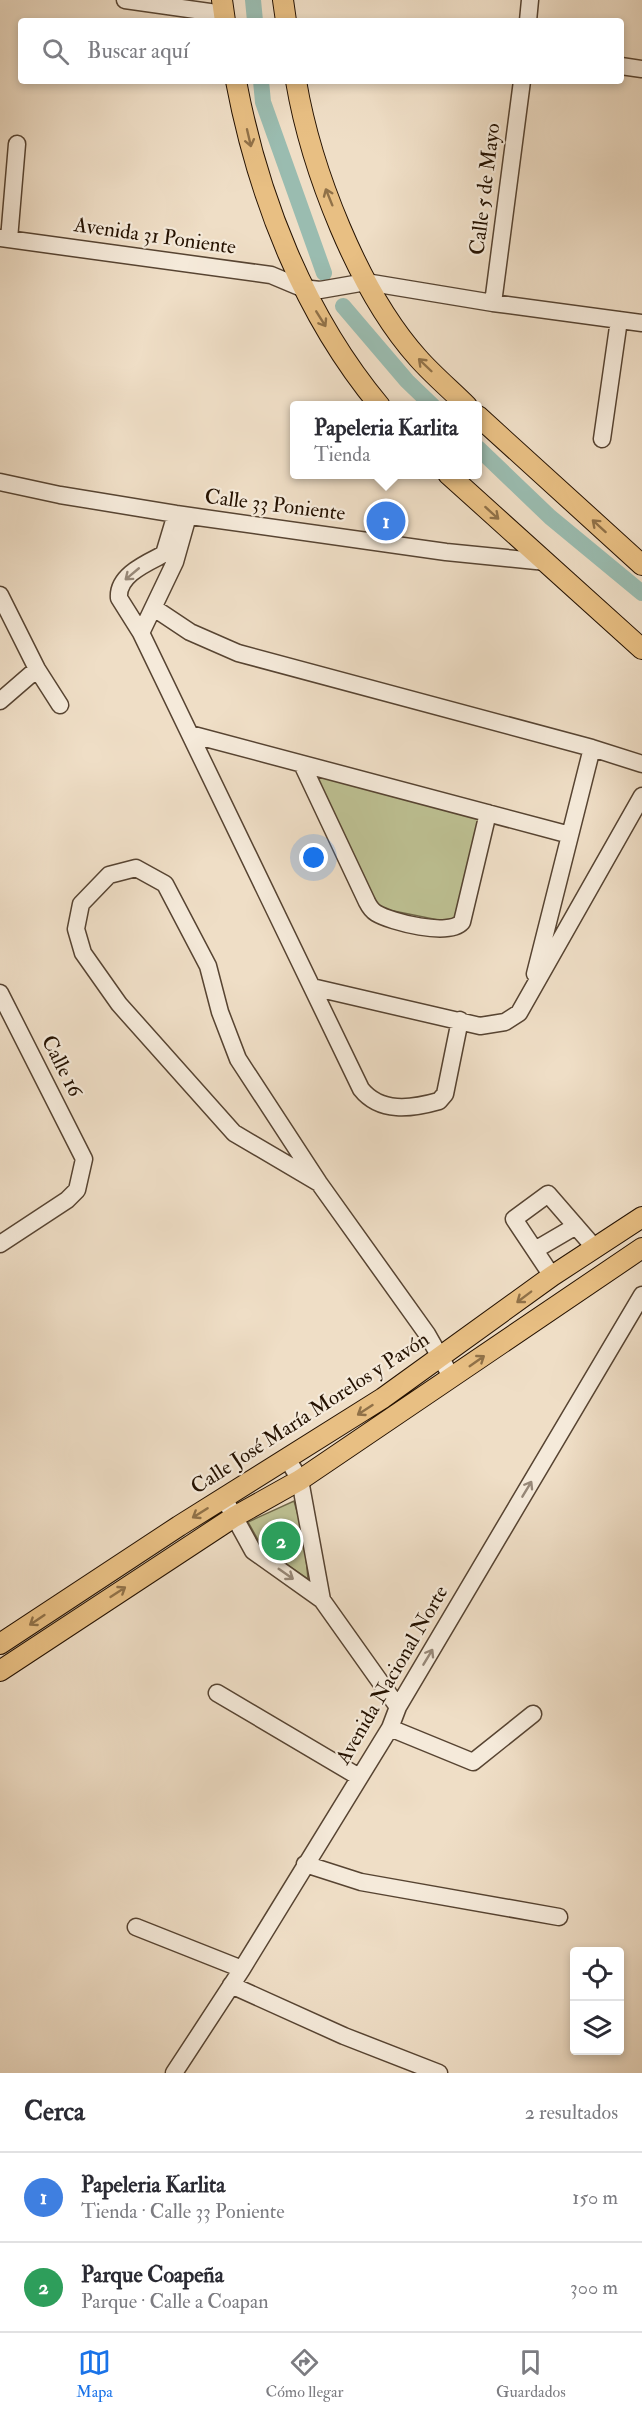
<!DOCTYPE html>
<html lang="es">
<head>
<meta charset="utf-8">
<style>
	body { margin:0; font-family:"IM FELL Double Pica",serif; background:#f2f2f3; color:#2b2b33 }
	.controls { position:absolute; right:18px; bottom:18px; display:grid; overflow:hidden; border-radius:6px; box-shadow:0 3px 9px #0003 }
	.controls button { width:54px; height:54px; display:grid; place-items:center; padding:0; border:0; border-bottom:2px solid #e1e1e2; background:#fff; color:#2b2b33; font:30px sans-serif }
	.you { position:absolute; left:314px; top:858px; width:21px; height:21px; margin:-15px; border:4px solid #fff; border-radius:50%; background:#1a73e8; box-shadow:0 0 0 9px #1a73e833 }
	.badge { display:grid; place-items:center; width:39px; height:39px; border-radius:50%; background:#1a73e8; color:#fff; font-size:20px; font-weight:700 }
	.pin { position:absolute; translate:-50% -50%; border:3px solid #fff; box-shadow:0 2px 6px #0006 }
	.popup { position:absolute; left:290px; top:401px; width:192px; height:78px; box-sizing:border-box; display:grid; place-content:center; border-radius:6px; background:#fff; filter:drop-shadow(0 2px 4px #0005); font-size:20px; white-space:nowrap; color:#7c7c81 }
	.popup b { font-size:22px; color:#2b2b33 }
	.popup::after { content:''; position:absolute; left:50%; top:100%; margin-left:-12px; border:12px solid transparent; border-top-color:#fff }
	.list { margin:0; padding:0; list-style:none }
	h2 { display:flex; justify-content:space-between; align-items:center; height:78px; margin:0; padding:0 24px; font-size:26px }
	h2 small { font-size:20px; font-weight:400; color:#7c7c81 }
	.list li { display:grid; grid-template-columns:39px 1fr auto; gap:18px; align-items:center; box-sizing:border-box; height:90px; padding:0 24px; border-top:2px solid #e1e1e2 }
	.list b { display:block; font-size:22px; white-space:nowrap }
	.list p { margin:0; font-size:20px; white-space:nowrap; color:#7c7c81 }
	.list em { font-size:20px; font-style:normal; color:#7c7c81 }
	.icon { flex:none; width:33px; height:33px; fill:none; stroke:currentColor; stroke-width:2; stroke-linecap:round; stroke-linejoin:round }
	.map { position:relative; flex:none; width:642px; height:2073px; overflow:hidden }
	.search { position:absolute; background:#fff; box-shadow:0 3px 9px #0003; left:18px; right:18px; top:18px; height:66px; display:flex; align-items:center; gap:15px; box-sizing:border-box; padding:0 21px; border-radius:6px; color:#7c7c81; font-size:22px }
	.sheet { height:258px; background:#fff }
	nav { display:flex; justify-content:space-around; align-items:center; box-sizing:border-box; height:84px; border-top:2px solid #e1e1e2; background:#fff; font-size:16px; color:#7c7c81 }
	nav a { display:grid; justify-items:center; gap:3px }
	nav .on { color:#1a73e8 }
	.map>svg:first-child { display:block }
	.green { fill:#bdc092; stroke:#706849; stroke-width:1.5 }
	.lines { fill:none; stroke-linecap:round; stroke-linejoin:round }
	.canal { stroke:#9abcb0; stroke-width:16 }
	.minor-casing { stroke:#574432; stroke-width:19 }
	.major-casing { stroke:#241100; stroke-width:22 }
	.minor { stroke:#f5eada; stroke-width:16 }
	.major { stroke:#e8bf83; stroke-width:20 }
	.oneway { stroke:#907148 }
	.oneway2 { stroke:#978878 }
	.labels { text-anchor:middle; dominant-baseline:central; stroke-width:4.5; stroke-linejoin:round; paint-order:stroke }
	.street-label { font-size:21px; fill:#241100; stroke:#f5eada }
</style>
</head>
<body>
<div class="map">
<svg width="642" height="2073" viewBox="0 0 642 2073">
	<rect width="100%" height="100%" fill="#efdec6"/>
	<filter id="stains"><feTurbulence type="fractalNoise" baseFrequency=".00333" numOctaves="4"/><feColorMatrix values="0 0 0 0 .2 0 0 0 0 .09 0 0 0 0 .02 0 0 0 .5 -.17"/></filter>
	<radialGradient id="worn" r=".72"><stop offset=".6" stop-color="#630" stop-opacity="0"/><stop offset="1" stop-color="#630" stop-opacity=".3"/></radialGradient>
	<path class="green" d="M312,775l170,42 -29,106 -79,-16z
		M294,1501l10,35 4,43 -46,-32 -14,-25z"/>
	<g class="lines">
		<path class="canal" d="M253,0l2,21
			M261,81l2,21 61,171
			M343,306l64,75 26,25
			M478,448l72,69 92,76"/>
		<g class="minor-casing">
			<path id="minor" d="M125,0l99,14
				M528,21l2,-21
				M621,66l21,3
				M0,238l271,37 31,13 18,2 46,-8 127,21 149,20
				M9,239l8,-95
				M493,303l29,-222
				M602,439l17,-119
				M0,482l60,13 116,19 270,38 100,10
				M176,514l-12,40c-17,9 -47,21 -45,44l22,35 220,456c19,24 50,20 78,12l6,-7 15,-74
				M0,595l37,74 23,36
				M154,608l36,24 48,21 354,95 50,16
				M141,633l34,-71 13,-46
				M0,701l37,-32
				M190,734l380,101
				M302,764l65,138c2,4 4,8 9,11 15,9 73,24 86,9l26,-109
				M535,974l57,-226
				M312,987l168,39 25,-4 14,-9 123,-217
				M0,993l84,166 -7,31 -10,10 -67,44
				M319,1183l-85,-50 -115,-129 -36,-51 -7,-24 5,-25 28,-29 27,-7 29,16 43,82 12,46 18,47 81,124 108,151 25,44
				M535,1250l41,-24
				M552,1276l-38,-57 34,-25 46,53
				M288,1460l12,20 22,120
				M224,1498l29,53 69,49 76,107
				M217,1693l142,84
				M390,1728l83,34 60,-48
				M305,1864l56,18 198,35
				M136,1927l106,42
				M231,1985l113,51 95,37
				M174,2073l68,-104 148,-241 8,-21 244,-412"/>
		</g>
		<g class="major-casing">
			<path id="major" d="M222,0l3,21
				M283,0l3,21
				M236,81c22,116 68,234 144,325
				M296,81c15,88 62,210 122,277 15,17 33,32 49,48
				M478,416l164,149
				M448,474l194,175
				M0,1644l179,-118 204,-128 169,-122 90,-59
				M0,1671l234,-154 66,-37 342,-232"/>
		</g>
		<use href="#minor" class="minor"/>
		<use href="#major" class="major"/>
	</g>
	<defs><path id="oneway-shaft" d="M-6 0H5M1.5-3L5.5 0L1.5 3" fill="none" stroke-width="1.6" stroke-linecap="round" stroke-linejoin="round" transform="scale(1.5)"/></defs>
	<g class="oneway">
		<use href="#oneway-shaft" transform="translate(249 138) rotate(77)"/>
		<use href="#oneway-shaft" transform="translate(329 197) rotate(-112)"/>
		<use href="#oneway-shaft" transform="translate(321 319) rotate(58)"/>
		<use href="#oneway-shaft" transform="translate(425 365) rotate(-136)"/>
		<use href="#oneway-shaft" transform="translate(492 513) rotate(42)"/>
		<use href="#oneway-shaft" transform="translate(599 526) rotate(-138)"/>
		<use href="#oneway-shaft" transform="translate(524 1297) rotate(143)"/>
		<use href="#oneway-shaft" transform="translate(477 1361) rotate(-35)"/>
		<use href="#oneway-shaft" transform="translate(365 1410) rotate(147)"/>
		<use href="#oneway-shaft" transform="translate(200 1513) rotate(148)"/>
		<use href="#oneway-shaft" transform="translate(118 1592) rotate(-33)"/>
		<use href="#oneway-shaft" transform="translate(37 1620) rotate(146)"/>
	</g>
	<g class="oneway2">
		<use href="#oneway-shaft" transform="translate(132 574) rotate(140)"/>
		<use href="#oneway-shaft" transform="translate(527 1489) rotate(-59)"/>
		<use href="#oneway-shaft" transform="translate(286 1574) rotate(35)"/>
		<use href="#oneway-shaft" transform="translate(428 1657) rotate(-59)"/>
	</g>
	<g class="labels">
		<g class="street-label">
			<text transform="translate(485 189) rotate(-83)">Calle 5 de Mayo</text>
			<text transform="translate(155 236) rotate(8)">Avenida 31 Poniente</text>
			<text transform="translate(275 505) rotate(7)">Calle 33 Poniente</text>
			<text transform="translate(62 1066) rotate(63)">Calle 16</text>
			<text transform="translate(310 1413) rotate(-33)">Calle José María Morelos y Pavón</text>
			<text transform="translate(392 1675) rotate(-60)">Avenida Nacional Norte</text>
		</g>
	</g>
	<rect width="100%" height="100%" filter="url(#stains)"/>
	<rect width="100%" height="100%" fill="url(#worn)"/>
</svg>
<div class="controls">
<button><svg class="icon" aria-label="locate" viewBox="0 0 24 24"><circle cx="12" cy="12" r="6"/><path d="M12 2v4M12 18v4M2 12h4M18 12h4"/></svg></button>
<button><svg class="icon" aria-label="layers" viewBox="0 0 24 24"><path d="M12 4l9 5-9 5-9-5zM3 14l9 5 9-5"/></svg></button>
</div>
<div class="you"></div>
<div class="pin badge" style="left:386px;top:521px;background:#3f7fe0">1</div>
<div class="popup"><b>Papeleria Karlita</b>Tienda</div>
<div class="pin badge" style="left:281px;top:1541px;background:#2e9e5b">2</div>
<div class="search"><svg class="icon" aria-label="search" viewBox="0 0 24 24"><circle cx="10" cy="10" r="6"/><path d="M15 15l6 6"/></svg>Buscar aquí</div>
</div>
<section class="sheet">
<h2>Cerca<small>2 resultados</small></h2>
<ul class="list">
<li><span class="badge" style="background:#3f7fe0">1</span><div><b>Papeleria Karlita</b><p>Tienda · Calle 33 Poniente</p></div><em>150 m</em></li>
<li><span class="badge" style="background:#2e9e5b">2</span><div><b>Parque Coapeña</b><p>Parque · Calle a Coapan</p></div><em>300 m</em></li>
</ul>
</section>
<nav>
<a class="on"><svg class="icon" aria-label="map" viewBox="0 0 24 24"><path d="M3 6l6-2 6 2 6-2v14l-6 2-6-2-6 2zM9 4v14M15 6v14"/></svg>Mapa</a>
<a><svg class="icon" aria-label="directions" viewBox="0 0 24 24"><path d="M12 3l9 9-9 9-9-9zM9 14v-3h6M13 9l2 2-2 2"/></svg>Cómo llegar</a>
<a><svg class="icon" aria-label="saved" viewBox="0 0 24 24"><path d="M7 4h10v16l-5-4-5 4z"/></svg>Guardados</a>
</nav>
</body>
</html>
